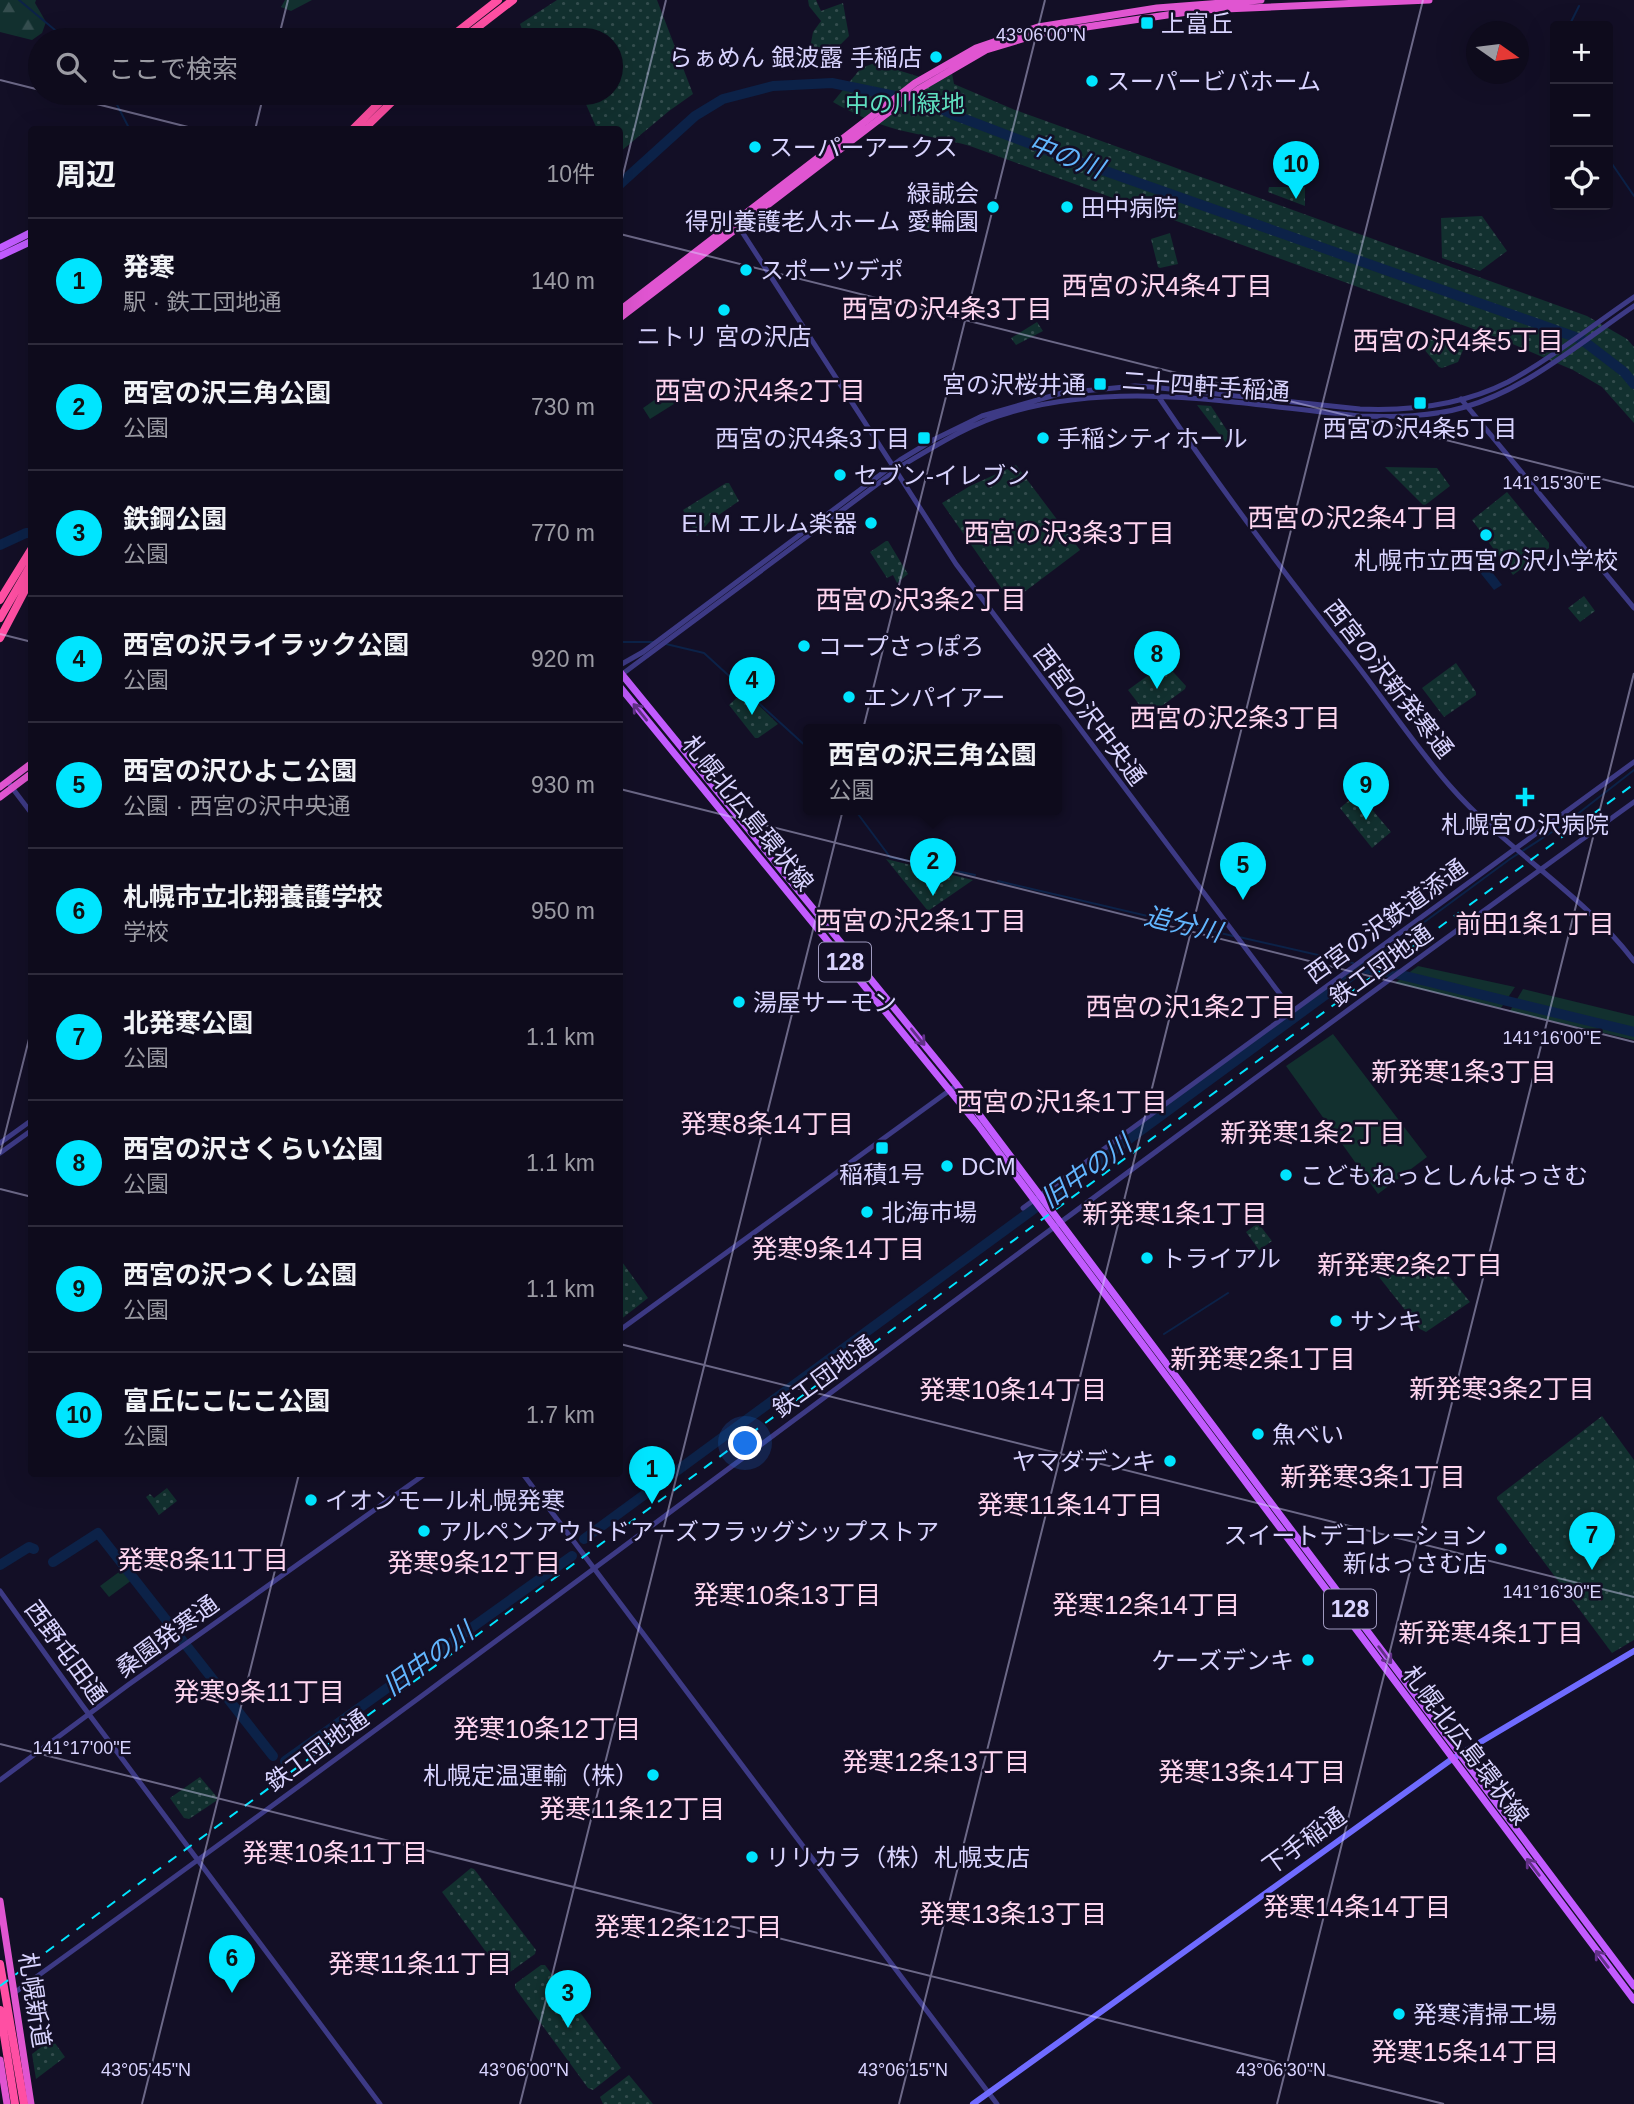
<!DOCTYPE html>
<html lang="ja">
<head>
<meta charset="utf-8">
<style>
	body { margin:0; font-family:Helvetica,"Noto Sans JP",sans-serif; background:#171425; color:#f1f3f6 }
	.controls { position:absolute; right:21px; top:21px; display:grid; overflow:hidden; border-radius:7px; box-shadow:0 7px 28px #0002 }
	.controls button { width:63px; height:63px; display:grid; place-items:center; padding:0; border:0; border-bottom:2px solid #2e2b3b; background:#0e0b1c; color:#f1f3f6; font:35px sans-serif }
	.compass { position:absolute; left:1466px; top:21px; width:63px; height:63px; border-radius:50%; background:#0e0b1c; box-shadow:0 7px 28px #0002; rotate:104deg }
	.you { position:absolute; left:746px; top:1444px; width:24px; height:24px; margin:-18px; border:5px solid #fff; border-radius:50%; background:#1a73e8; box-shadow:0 0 0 10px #1a73e833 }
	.badge { display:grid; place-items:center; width:46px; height:46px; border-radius:50%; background:#00e5ff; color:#111; font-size:23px; font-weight:700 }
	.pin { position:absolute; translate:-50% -58px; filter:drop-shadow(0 2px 4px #0008) }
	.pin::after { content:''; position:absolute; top:37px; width:24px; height:21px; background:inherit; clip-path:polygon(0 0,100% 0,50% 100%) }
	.popup { position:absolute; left:803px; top:724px; width:259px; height:91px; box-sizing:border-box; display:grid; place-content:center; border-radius:7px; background:#0e0b1c; filter:drop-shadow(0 2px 5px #0005); font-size:23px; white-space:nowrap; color:#9b9ba3 }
	.popup b { font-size:26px; color:#f1f3f6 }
	.popup::after { content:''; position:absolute; left:50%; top:100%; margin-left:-14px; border:14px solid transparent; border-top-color:#0e0b1c }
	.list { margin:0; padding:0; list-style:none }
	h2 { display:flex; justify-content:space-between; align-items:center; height:91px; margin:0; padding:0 28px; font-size:30px }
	h2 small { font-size:23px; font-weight:400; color:#9b9ba3 }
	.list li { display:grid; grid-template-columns:46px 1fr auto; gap:21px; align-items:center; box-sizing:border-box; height:126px; padding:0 28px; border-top:2px solid #2e2b3b }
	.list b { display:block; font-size:26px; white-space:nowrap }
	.list p { margin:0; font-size:23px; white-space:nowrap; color:#9b9ba3 }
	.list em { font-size:23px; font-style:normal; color:#9b9ba3 }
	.icon { flex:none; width:38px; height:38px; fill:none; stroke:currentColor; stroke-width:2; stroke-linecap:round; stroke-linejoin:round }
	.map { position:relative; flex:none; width:1634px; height:2104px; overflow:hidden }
	.search { position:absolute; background:#0e0b1c; box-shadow:0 7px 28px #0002; left:28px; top:28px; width:595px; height:77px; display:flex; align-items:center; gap:18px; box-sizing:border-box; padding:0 24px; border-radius:38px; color:#9b9ba3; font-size:26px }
	.panel { position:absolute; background:#0e0b1c; box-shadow:0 7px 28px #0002; left:28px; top:126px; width:595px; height:1351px; border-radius:7px }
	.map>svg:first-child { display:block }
	.grass { fill:#12302f }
	.forest { fill:url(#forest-firs) }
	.park { fill:url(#park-dots) }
	.water { fill:#0c2248 }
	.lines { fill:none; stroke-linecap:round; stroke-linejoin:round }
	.stream { stroke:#0c2248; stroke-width:2 }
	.river { stroke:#0c2248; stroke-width:10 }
	.tertiary { stroke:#3d3a85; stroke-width:5 }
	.secondary { stroke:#6f6bff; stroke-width:6 }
	.primary { stroke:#c25bff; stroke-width:7 }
	.trunk { stroke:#e055d1; stroke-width:7 }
	.motorway { stroke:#ff4fa3; stroke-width:8 }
	.rail { stroke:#00e5ff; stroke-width:2; stroke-dasharray:10 9; stroke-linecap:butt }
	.oneway { stroke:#623188 }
	.ticks { fill:none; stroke:#d9d4ff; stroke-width:2; stroke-opacity:0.45 }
	.poi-dot { fill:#00e5ff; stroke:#130f26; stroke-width:2.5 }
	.labels { text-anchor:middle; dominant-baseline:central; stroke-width:5; stroke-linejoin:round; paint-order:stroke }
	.shield { fill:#130f26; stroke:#9e99be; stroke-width:2 }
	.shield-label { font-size:23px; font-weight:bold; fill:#d9d4ff }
	.poi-label { font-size:24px; fill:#d9d4ff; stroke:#130f26; text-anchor:start }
	.park-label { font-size:24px; fill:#5fe0c0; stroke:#130f26 }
	.street-label { font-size:24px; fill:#d9d4ff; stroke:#130f26 }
	.water-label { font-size:26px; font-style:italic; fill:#62b6ff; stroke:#130f26 }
	.neighbourhood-label { font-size:26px; fill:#ffd6f0; stroke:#130f26 }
	.ticks-label { font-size:18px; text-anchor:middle; fill:#d9d4ff; stroke:#130f26; stroke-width:5; stroke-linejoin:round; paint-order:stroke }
</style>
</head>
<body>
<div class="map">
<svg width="1634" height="2104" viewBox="0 0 1634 2104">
	<defs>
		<pattern id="forest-firs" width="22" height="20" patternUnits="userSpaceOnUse" patternTransform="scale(1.75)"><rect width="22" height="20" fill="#12302f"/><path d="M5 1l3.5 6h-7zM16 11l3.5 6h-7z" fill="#344d4e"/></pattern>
		<pattern id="park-dots" width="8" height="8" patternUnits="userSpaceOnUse" patternTransform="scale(1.75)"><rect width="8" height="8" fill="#12302f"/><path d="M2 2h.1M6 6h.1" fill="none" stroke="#344d4e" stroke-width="1.8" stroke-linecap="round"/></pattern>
	</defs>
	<rect width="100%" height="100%" fill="#130f26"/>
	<path class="grass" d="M666,392l8,12 -24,15 -7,-11z
		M1418,966l97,21 -14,21 -106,-25z
		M1523,989l111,27v24l-124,-29z
		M1333,1034l94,123 -49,37 -92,-128z
		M123,1569l9,11 -23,17 -9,-11z"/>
	<path class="forest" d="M0,0h36l-1,3 11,19 -4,11 -10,7 -32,-8z
		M285,0h27l-21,11 -10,-4z"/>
	<path class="park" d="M557,0h100l36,94 -24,17 -49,41v-22l-23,-1 -16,-36h30v-53h-85l-6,-16z
		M808,0h8l5,11 22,-8 6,33 -12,12 -25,7 -3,-1 4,-22 8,-11 -12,-15z
		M875,63l61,19 16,-9 2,11 61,26 572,206 40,23 7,8v76l-32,-36 -29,-17 -72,-31 -531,-193c-24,-7 -47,-10 -71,-16 -23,-6 -45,-16 -66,-28l28,-34z
		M1269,187h36v19l-37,-14z
		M935,212l3,1 5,7 -15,11 -4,-10z
		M1482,216l25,35 -27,20 -38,-13 -1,-40z
		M1170,233l8,31 -18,4 -2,-1 -7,-28z
		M1037,322l6,9 -27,14 -5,-7z
		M1427,338l36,12 -5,12 -16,6 -3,-1 -16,-19z
		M1197,405l14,1 21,32 -6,5z
		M1016,465l64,85 -69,52 -69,-99 28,-17z
		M1385,467l52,1 13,18 -26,20z
		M726,483h3l10,18 -29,20 -13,15 -14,-26z
		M1507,492l42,51v5l-36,27 -41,-55z
		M886,541h2l20,33 -11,9 -4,-8 -6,3 -17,-26z
		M1584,596l11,15 -15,11 -12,-14z
		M1165,663l21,23 -1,3 -37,27 -20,-26z
		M1456,663l20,29v3l-32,22 -22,-29z
		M744,691l34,33 -20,14h-3l-26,-33z
		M1358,793l33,39 -19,16 -32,-40z
		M886,859l87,21 -45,31z
		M1258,1223l14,18 -13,9 -13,-18z
		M1410,1255l15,17 13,-9 32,39 -44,30 -6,-3 -41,-52z
		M620,1259l28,39 -28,22z
		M1602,1416l32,44v180l-22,13 -115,-154v-2z
		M167,1488l10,13 -18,14 -13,-18 4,-3 4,4z
		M200,1777l17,20 -1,4 -27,18 -5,-1 -14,-20z
		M471,1868l3,1 62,81 -1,4 -29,21h-3l-61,-83z
		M541,1965h4l76,103 -28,22 -5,-2 -73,-100v-4z
		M52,2039l13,18 -29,22 -4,-25z
		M629,2075l24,29h-50l-3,-7z"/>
	<path class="water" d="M1486,564l16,21 -8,5 -16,-20z"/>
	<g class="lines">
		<path class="stream" d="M19,0l48,40
			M1569,26l10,-20
			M1555,67l-2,12 2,4
			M111,93l19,37
			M1608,158l26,38
			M620,642h33
			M666,644l38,9 105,96
			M855,810l35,47 85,18
			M998,881l235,55
			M1239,937l114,26
			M1362,968l148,-109 56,-36 68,-53
			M1164,1334l64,-41"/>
		<path class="river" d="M620,184l75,-68 28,-17 50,-13 59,-3 97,20 25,12 103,39 524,185 43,33 10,12
			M0,545l26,-12h6
			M584,1539l778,-571 31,5 241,59
			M53,1562l45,-29 175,223
			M0,1565l29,-18 5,2
			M285,1761l287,-205"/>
		<path class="tertiary" d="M737,224l219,340 336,446
			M1158,396c60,89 125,176 192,260 34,43 64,89 100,130 56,64 132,107 184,175
			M1461,399l173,209
			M620,665l23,-13 257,-192 33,-20 49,-24 80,-23 73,-7 16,1 209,22c49,2 103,-4 148,-27 44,-24 85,-57 126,-85
			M621,675l282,-210c32,-19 68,-42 105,-52 115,-34 235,-8 351,3 35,1 72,1 106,-9 62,-18 116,-65 169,-101
			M10,785l22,29
			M0,1143l32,-23
			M0,1153l32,-23
			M1023,1208l611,-446
			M620,1330l337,-245
			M523,1474l474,630
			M0,1591l82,114 298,399
			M0,1780l128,-95 297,-211
			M14,1993c544,-391 1076,-799 1620,-1191"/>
		<path class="secondary" d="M973,2104l479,-345 182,-108"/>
		<path class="primary" d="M0,248l32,-16
			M0,256l32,-15
			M620,672l337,413 677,901
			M620,687l358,438 656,875"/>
		<path class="trunk" d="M620,310l295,-227 61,-35 62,-21 119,-19 104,-8
			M620,318l299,-229 67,-39 53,-16 162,-24 228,-10
			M0,787l32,-24
			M0,797l32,-24
			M0,1901l31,203
			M0,2060l7,44"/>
		<path class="motorway" d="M447,40l51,-40
			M461,40l52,-40
			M352,130l37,-37
			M363,130l38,-37
			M0,600l32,-52
			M0,618l32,-55
			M0,638l32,-61
			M0,1964l24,140
			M0,2010l15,94"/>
		<path class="rail" d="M0,1986l1634,-1202"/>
	</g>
	<defs><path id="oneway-shaft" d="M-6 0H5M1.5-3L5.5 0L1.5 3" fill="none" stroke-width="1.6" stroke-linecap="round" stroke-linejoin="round" transform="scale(1.75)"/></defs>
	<g class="oneway">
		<use href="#oneway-shaft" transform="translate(640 712) rotate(-129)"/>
		<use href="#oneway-shaft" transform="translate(918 1037) rotate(51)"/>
		<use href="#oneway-shaft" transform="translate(1385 1655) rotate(53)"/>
		<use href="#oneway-shaft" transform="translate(1533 1867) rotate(-127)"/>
		<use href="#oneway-shaft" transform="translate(1602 1959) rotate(-127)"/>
	</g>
	<path class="ticks" d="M278,40l10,-40M0,80l40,10M53,93l147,37M255,130l9,-37M620,187l46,-187M620,234l1014,253M0,634l32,8M620,789l1014,253M0,1154l32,-127M0,1189l32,8M620,1344l1014,253M0,1744l1444,360M142,2104l157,-630M520,2104l525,-2104M899,2104l524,-2104M1277,2104l357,-1431"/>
	<g class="poi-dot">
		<rect x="1140" y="16" width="14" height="14" rx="3.5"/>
		<circle cx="936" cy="57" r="7"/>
		<circle cx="1092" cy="81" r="7"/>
		<circle cx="755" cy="147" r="7"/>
		<circle cx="993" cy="207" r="7"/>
		<circle cx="1067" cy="207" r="7"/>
		<circle cx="746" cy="270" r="7"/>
		<circle cx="724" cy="310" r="7"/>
		<rect x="1093" y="377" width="14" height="14" rx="3.5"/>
		<rect x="1413" y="396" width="14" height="14" rx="3.5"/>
		<rect x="917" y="431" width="14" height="14" rx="3.5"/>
		<circle cx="1043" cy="438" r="7"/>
		<circle cx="840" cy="475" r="7"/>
		<circle cx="871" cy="523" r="7"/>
		<circle cx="1486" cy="535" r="7"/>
		<circle cx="804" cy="646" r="7"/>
		<circle cx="849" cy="697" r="7"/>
		<path d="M1521.5 786.5h7v7h7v7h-7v7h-7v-7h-7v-7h7z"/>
		<circle cx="739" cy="1002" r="7"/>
		<rect x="875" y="1141" width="14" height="14" rx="3.5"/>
		<circle cx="947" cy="1166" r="7"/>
		<circle cx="1286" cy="1175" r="7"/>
		<circle cx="867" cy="1212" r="7"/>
		<circle cx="1147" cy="1258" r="7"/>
		<circle cx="1336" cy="1321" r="7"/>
		<circle cx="1258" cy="1434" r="7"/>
		<circle cx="1170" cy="1461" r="7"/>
		<circle cx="311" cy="1500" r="7"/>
		<circle cx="424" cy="1531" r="7"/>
		<circle cx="1501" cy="1549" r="7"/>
		<circle cx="1308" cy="1660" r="7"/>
		<circle cx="653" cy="1775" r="7"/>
		<circle cx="752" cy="1857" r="7"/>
		<circle cx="1399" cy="2014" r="7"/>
	</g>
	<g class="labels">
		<g class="shield">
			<rect x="819" y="942.5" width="52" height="39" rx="5"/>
			<rect x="1324" y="1589.5" width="52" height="39" rx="5"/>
		</g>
		<g class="shield-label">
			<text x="845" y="962">128</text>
			<text x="1350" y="1609">128</text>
		</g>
		<g class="poi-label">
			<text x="1161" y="23">上富丘</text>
			<text x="922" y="57" text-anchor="end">らぁめん 銀波露 手稲店</text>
			<text x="1106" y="81">スーパービバホーム</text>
			<text x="769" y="147">スーパーアークス</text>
			<text x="979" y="193" text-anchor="end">緑誠会<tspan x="979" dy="28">得別養護老人ホーム 愛輪園</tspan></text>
			<text x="1081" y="207">田中病院</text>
			<text x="760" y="270">スポーツデポ</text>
			<text x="724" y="336" text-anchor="middle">ニトリ 宮の沢店</text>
			<text x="1086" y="384" text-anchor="end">宮の沢桜井通</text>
			<text x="1420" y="428" text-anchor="middle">西宮の沢4条5丁目</text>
			<text x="910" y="438" text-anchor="end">西宮の沢4条3丁目</text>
			<text x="1057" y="438">手稲シティホール</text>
			<text x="854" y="475">セブン-イレブン</text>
			<text x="857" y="523" text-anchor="end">ELM エルム楽器</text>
			<text x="1486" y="560" text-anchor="middle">札幌市立西宮の沢小学校</text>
			<text x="818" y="646">コープさっぽろ</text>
			<text x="863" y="697">エンパイアー</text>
			<text x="1525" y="824" text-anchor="middle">札幌宮の沢病院</text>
			<text x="753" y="1002">湯屋サーモン</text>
			<text x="961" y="1166">DCM</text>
			<text x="882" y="1174" text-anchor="middle">稲積1号</text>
			<text x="1300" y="1175">こどもねっとしんはっさむ</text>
			<text x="881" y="1212">北海市場</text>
			<text x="1161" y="1258">トライアル</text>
			<text x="1350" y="1321">サンキ</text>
			<text x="1272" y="1434">魚べい</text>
			<text x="1156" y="1461" text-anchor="end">ヤマダデンキ</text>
			<text x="325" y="1500">イオンモール札幌発寒</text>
			<text x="438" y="1531">アルペンアウトドアーズフラッグシップストア</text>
			<text x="1487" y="1535" text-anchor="end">スイートデコレーション<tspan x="1487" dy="28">新はっさむ店</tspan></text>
			<text x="1294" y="1660" text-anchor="end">ケーズデンキ</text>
			<text x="639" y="1775" text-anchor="end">札幌定温運輸（株）</text>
			<text x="766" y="1857">リリカラ（株）札幌支店</text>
			<text x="1413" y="2014">発寒清掃工場</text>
		</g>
		<g class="park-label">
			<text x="905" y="103">中の川緑地</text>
		</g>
		<g class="street-label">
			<text transform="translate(1206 386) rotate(4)">二十四軒手稲通</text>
			<text transform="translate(1389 679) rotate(52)">西宮の沢新発寒通</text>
			<text transform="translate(1090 715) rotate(53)">西宮の沢中央通</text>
			<text transform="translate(748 813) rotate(51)">札幌北広島環状線</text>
			<text transform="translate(1386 921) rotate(-36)">西宮の沢鉄道添通</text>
			<text transform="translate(1381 965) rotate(-36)">鉄工団地通</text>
			<text transform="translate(824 1376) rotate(-36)">鉄工団地通</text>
			<text transform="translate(167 1636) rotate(-36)">桑園発寒通</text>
			<text transform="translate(66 1652) rotate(54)">西野屯田通</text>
			<text transform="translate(1466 1745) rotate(53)">札幌北広島環状線</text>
			<text transform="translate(317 1750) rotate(-36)">鉄工団地通</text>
			<text transform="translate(1304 1841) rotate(-36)">下手稲通</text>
			<text transform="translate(35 2000) rotate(81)">札幌新道</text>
		</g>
		<g class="water-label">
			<text transform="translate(1066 156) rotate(21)">中の川</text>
			<text transform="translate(1183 924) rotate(13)">追分川</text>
			<text transform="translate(1086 1171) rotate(-36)">旧中の川</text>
			<text transform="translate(428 1659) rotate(-36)">旧中の川</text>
		</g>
		<g class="neighbourhood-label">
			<text x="1167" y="286">西宮の沢4条4丁目</text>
			<text x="947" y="309">西宮の沢4条3丁目</text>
			<text x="1458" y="341">西宮の沢4条5丁目</text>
			<text x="760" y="391">西宮の沢4条2丁目</text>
			<text x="1353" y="518">西宮の沢2条4丁目</text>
			<text x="1069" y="533">西宮の沢3条3丁目</text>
			<text x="921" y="600">西宮の沢3条2丁目</text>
			<text x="1235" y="718">西宮の沢2条3丁目</text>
			<text x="921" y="921">西宮の沢2条1丁目</text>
			<text x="1535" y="924">前田1条1丁目</text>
			<text x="1191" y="1007">西宮の沢1条2丁目</text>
			<text x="1464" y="1072">新発寒1条3丁目</text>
			<text x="1062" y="1102">西宮の沢1条1丁目</text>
			<text x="767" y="1124">発寒8条14丁目</text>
			<text x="1313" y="1133">新発寒1条2丁目</text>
			<text x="1175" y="1214">新発寒1条1丁目</text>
			<text x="838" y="1249">発寒9条14丁目</text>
			<text x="1410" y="1265">新発寒2条2丁目</text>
			<text x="1263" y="1359">新発寒2条1丁目</text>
			<text x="1502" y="1389">新発寒3条2丁目</text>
			<text x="1013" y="1390">発寒10条14丁目</text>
			<text x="1373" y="1477">新発寒3条1丁目</text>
			<text x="1070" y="1505">発寒11条14丁目</text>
			<text x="203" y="1560">発寒8条11丁目</text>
			<text x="474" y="1563">発寒9条12丁目</text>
			<text x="787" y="1595">発寒10条13丁目</text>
			<text x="1146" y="1605">発寒12条14丁目</text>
			<text x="1491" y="1633">新発寒4条1丁目</text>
			<text x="259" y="1692">発寒9条11丁目</text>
			<text x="547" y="1729">発寒10条12丁目</text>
			<text x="936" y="1762">発寒12条13丁目</text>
			<text x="1252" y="1772">発寒13条14丁目</text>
			<text x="632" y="1809">発寒11条12丁目</text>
			<text x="335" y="1853">発寒10条11丁目</text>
			<text x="1357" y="1907">発寒14条14丁目</text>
			<text x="1013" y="1914">発寒13条13丁目</text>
			<text x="688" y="1927">発寒12条12丁目</text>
			<text x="420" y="1964">発寒11条11丁目</text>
			<text x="1465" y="2052">発寒15条14丁目</text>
		</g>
	</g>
	<g class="ticks-label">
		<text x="1041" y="41">43°06'00"N</text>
		<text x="1552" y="489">141°15'30"E</text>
		<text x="1552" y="1044">141°16'00"E</text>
		<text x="1552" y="1598">141°16'30"E</text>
		<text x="82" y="1754">141°17'00"E</text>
		<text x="146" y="2076">43°05'45"N</text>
		<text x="524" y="2076">43°06'00"N</text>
		<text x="903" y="2076">43°06'15"N</text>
		<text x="1281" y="2076">43°06'30"N</text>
	</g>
</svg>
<div class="controls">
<button>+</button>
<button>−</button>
<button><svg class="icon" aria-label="locate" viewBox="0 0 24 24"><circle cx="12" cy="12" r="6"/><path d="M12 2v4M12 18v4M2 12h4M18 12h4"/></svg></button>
</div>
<svg class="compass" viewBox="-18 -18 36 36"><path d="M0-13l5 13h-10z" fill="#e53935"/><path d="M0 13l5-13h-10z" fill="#9b9ba3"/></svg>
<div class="you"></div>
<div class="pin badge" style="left:652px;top:1504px">1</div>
<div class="pin badge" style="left:933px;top:896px">2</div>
<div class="popup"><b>西宮の沢三角公園</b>公園</div>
<div class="pin badge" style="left:568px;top:2028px">3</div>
<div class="pin badge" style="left:752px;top:715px">4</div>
<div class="pin badge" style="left:1243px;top:900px">5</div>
<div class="pin badge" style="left:232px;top:1993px">6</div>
<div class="pin badge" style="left:1592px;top:1570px">7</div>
<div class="pin badge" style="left:1157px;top:689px">8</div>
<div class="pin badge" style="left:1366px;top:820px">9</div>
<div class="pin badge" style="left:1296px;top:199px">10</div>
<div class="search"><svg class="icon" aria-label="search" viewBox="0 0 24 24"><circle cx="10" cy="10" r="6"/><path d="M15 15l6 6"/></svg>ここで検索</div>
<section class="panel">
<h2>周辺<small>10件</small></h2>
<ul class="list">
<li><span class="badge">1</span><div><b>発寒</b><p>駅 · 鉄工団地通</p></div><em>140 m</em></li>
<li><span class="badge">2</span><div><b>西宮の沢三角公園</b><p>公園</p></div><em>730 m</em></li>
<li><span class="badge">3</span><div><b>鉄鋼公園</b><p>公園</p></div><em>770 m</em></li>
<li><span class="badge">4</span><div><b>西宮の沢ライラック公園</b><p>公園</p></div><em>920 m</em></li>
<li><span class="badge">5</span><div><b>西宮の沢ひよこ公園</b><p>公園 · 西宮の沢中央通</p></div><em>930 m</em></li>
<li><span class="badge">6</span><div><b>札幌市立北翔養護学校</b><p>学校</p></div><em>950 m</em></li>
<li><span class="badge">7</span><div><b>北発寒公園</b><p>公園</p></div><em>1.1 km</em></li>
<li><span class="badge">8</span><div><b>西宮の沢さくらい公園</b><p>公園</p></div><em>1.1 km</em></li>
<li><span class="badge">9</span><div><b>西宮の沢つくし公園</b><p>公園</p></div><em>1.1 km</em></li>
<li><span class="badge">10</span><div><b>富丘にこにこ公園</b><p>公園</p></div><em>1.7 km</em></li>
</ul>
</section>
</div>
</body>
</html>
